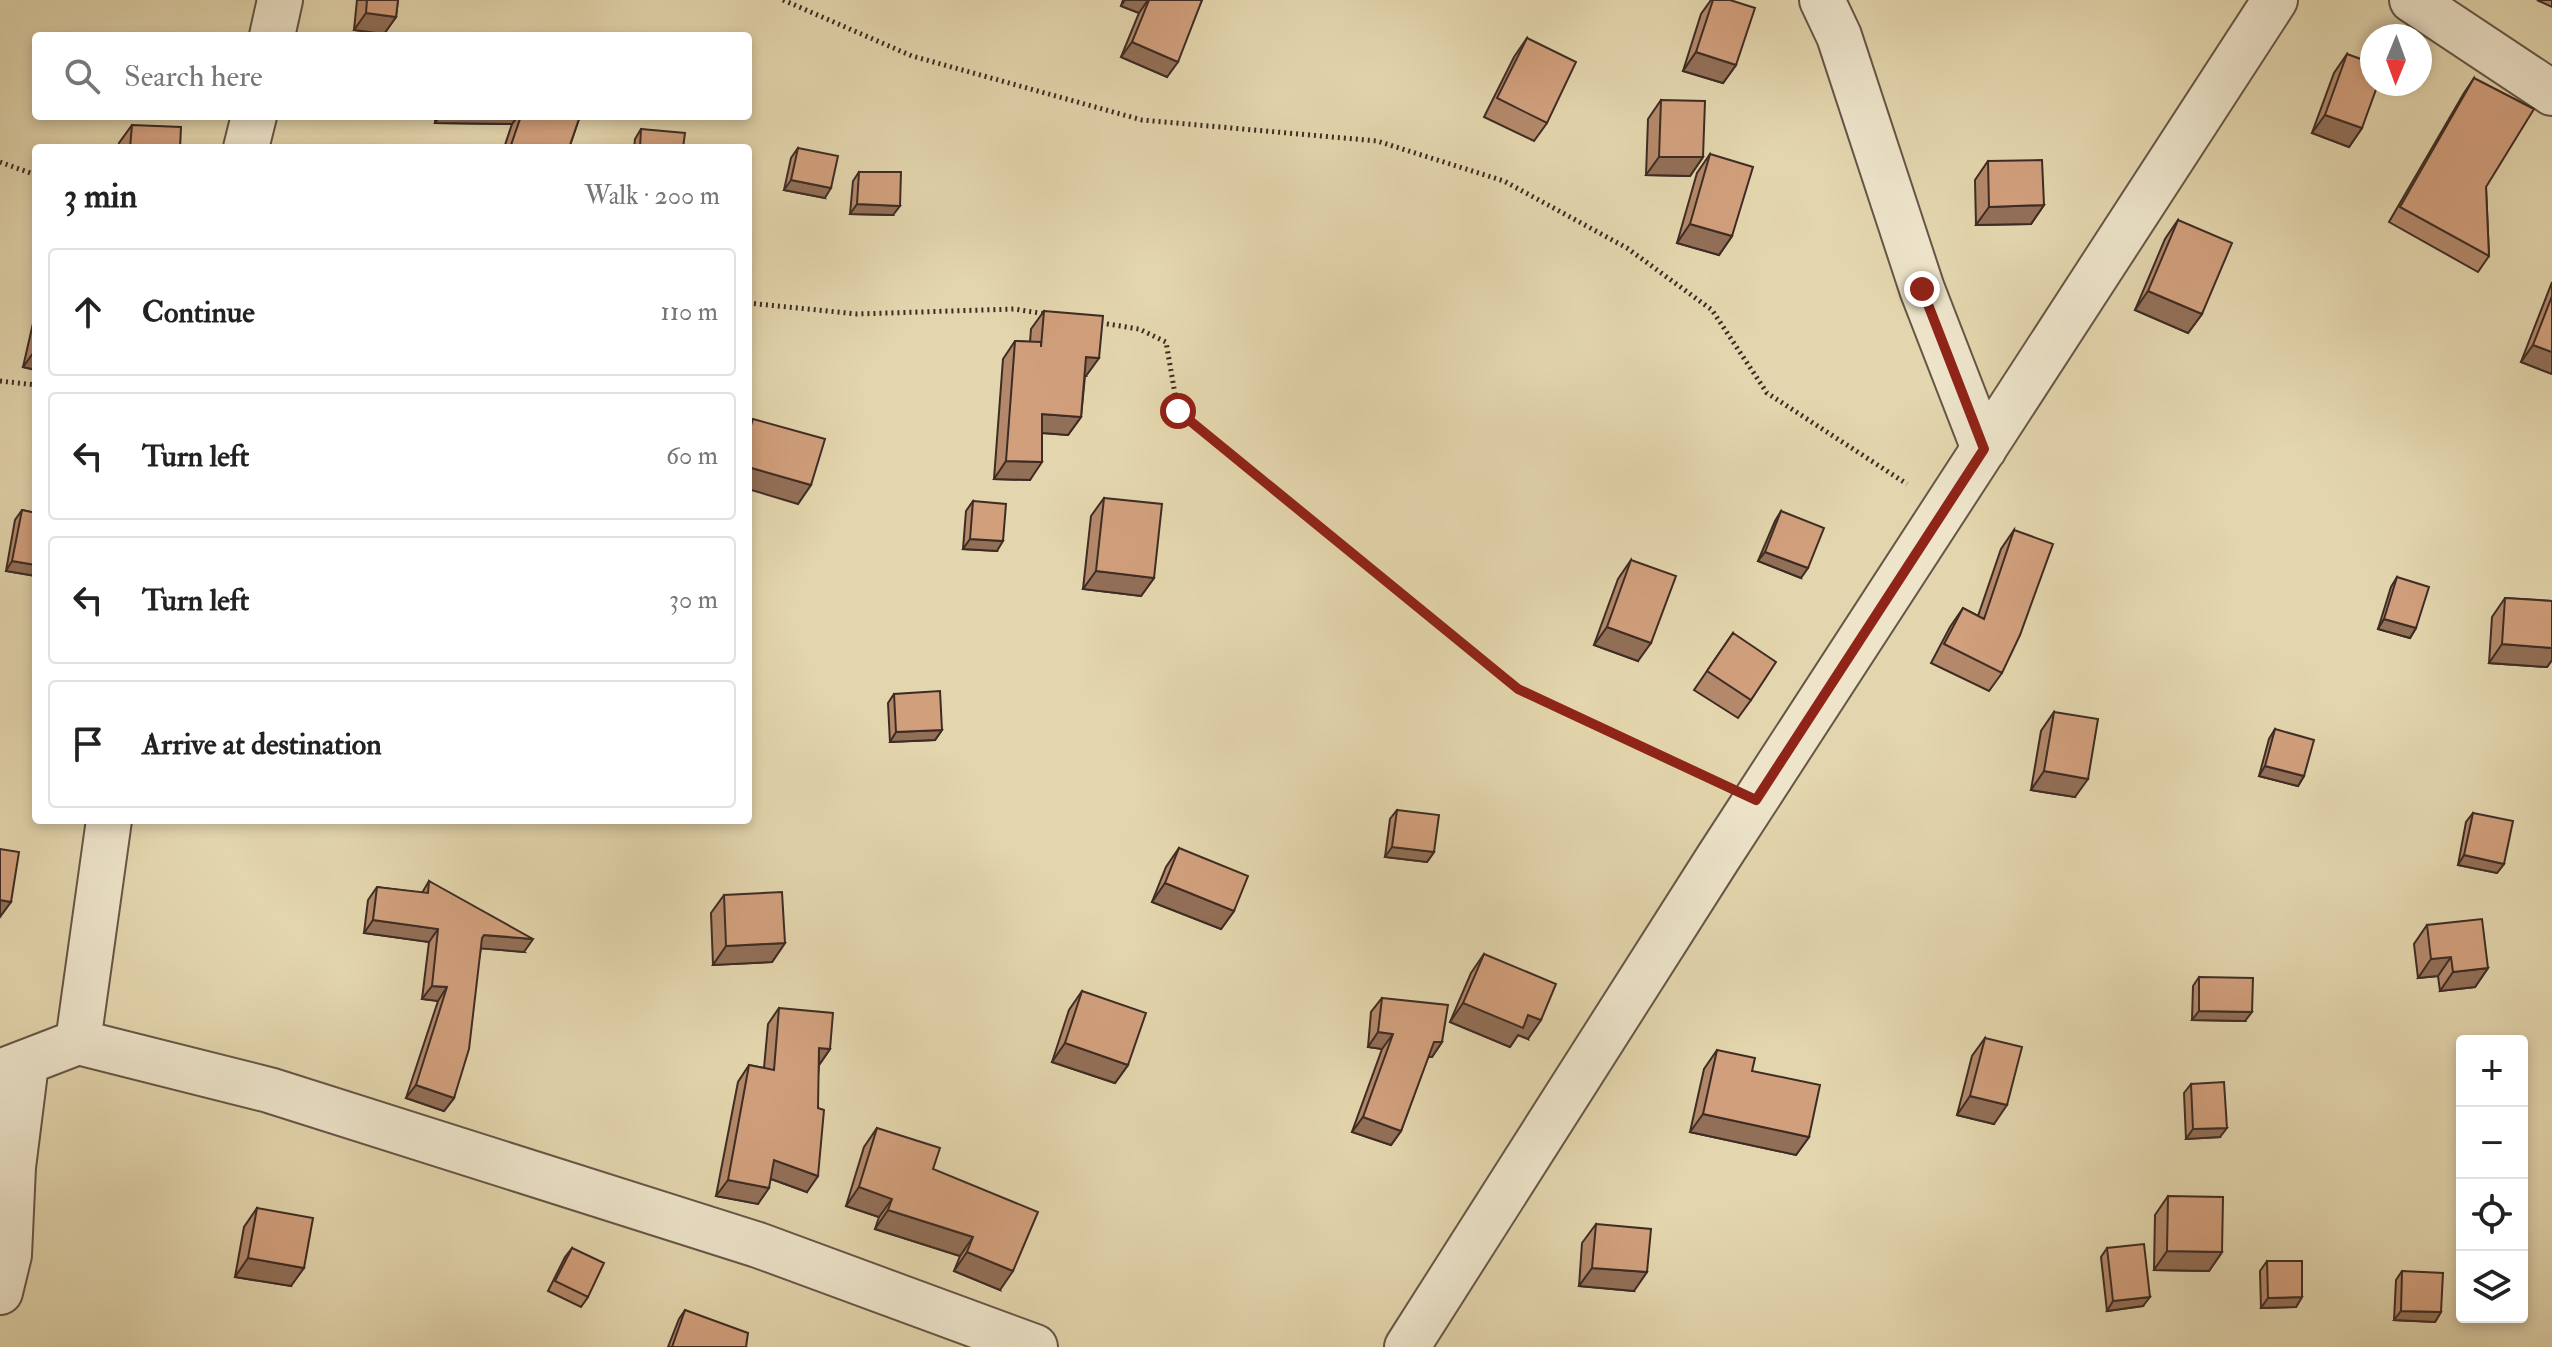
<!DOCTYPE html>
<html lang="en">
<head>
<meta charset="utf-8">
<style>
	body { margin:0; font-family:"IM FELL Double Pica",serif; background:#f6f6f6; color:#222 }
	.controls { position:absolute; right:24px; bottom:24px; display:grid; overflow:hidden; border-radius:8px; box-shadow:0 4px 12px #0003 }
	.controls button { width:72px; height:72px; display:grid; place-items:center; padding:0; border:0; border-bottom:2px solid #e0e0e0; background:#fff; color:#222; font:40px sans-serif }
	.compass { position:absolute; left:2360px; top:24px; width:72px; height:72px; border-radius:50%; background:#fff; box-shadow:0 4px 12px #0003; rotate:181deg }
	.stop { position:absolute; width:24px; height:24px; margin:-18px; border:6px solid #8f2418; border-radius:50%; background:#fff }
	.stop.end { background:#8f2418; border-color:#fff; box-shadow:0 2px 8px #0008 }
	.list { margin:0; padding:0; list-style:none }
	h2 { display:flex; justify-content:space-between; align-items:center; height:104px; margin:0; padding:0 32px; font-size:34px }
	h2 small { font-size:26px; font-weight:400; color:#767676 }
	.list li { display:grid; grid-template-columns:52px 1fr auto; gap:24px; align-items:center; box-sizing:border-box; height:128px; margin:0 16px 16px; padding:0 16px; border:2px solid #e0e0e0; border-radius:8px }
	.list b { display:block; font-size:30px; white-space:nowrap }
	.list em { font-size:26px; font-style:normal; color:#767676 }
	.icon { flex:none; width:44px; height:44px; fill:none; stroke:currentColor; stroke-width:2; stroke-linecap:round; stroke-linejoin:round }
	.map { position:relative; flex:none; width:2552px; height:1347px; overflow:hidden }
	.search { position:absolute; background:#fff; box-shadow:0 4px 12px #0003; left:32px; top:32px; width:720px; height:88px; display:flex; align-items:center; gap:20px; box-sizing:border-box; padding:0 28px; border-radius:8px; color:#767676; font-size:30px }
	.panel { position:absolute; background:#fff; box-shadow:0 4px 12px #0003; left:32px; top:144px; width:720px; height:680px; border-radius:8px }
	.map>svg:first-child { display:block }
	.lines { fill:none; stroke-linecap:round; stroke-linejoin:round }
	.minor-casing { stroke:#675646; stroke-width:48 }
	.path { stroke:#3e2c24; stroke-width:5; stroke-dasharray:2 4; stroke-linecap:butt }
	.minor { stroke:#ede4ca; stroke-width:44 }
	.wall { fill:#b4896b; stroke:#3e2c24; stroke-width:2 }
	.shaded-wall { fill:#926f57; stroke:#3e2c24; stroke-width:2 }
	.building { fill:#d19f7c; stroke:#3e2c24; stroke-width:2 }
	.route { stroke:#8f2418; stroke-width:10 }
</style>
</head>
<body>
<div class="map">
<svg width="2552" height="1347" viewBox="0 0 2552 1347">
	<rect width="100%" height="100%" fill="#e3d5ad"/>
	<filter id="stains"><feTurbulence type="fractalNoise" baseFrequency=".0025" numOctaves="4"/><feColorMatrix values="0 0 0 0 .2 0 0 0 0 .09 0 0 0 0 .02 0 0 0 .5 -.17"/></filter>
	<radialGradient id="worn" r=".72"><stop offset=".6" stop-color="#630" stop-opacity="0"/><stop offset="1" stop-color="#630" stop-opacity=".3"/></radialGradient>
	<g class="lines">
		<g class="minor-casing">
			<path id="minor" d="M1822,0l17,36 83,253 62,160
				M2412,0l140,93
				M272,36l8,-36
				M246,148l8,-32
				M78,1042l31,-222
				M0,1072l78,-30 191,48 489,155 277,102
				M0,1292l9,-37 4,-88 13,-103
				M1407,1347l311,-489 557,-858"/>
		</g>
		<path class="path" d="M783,0l129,56 230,64 235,21 127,40 123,67 85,62 55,83 140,91
			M0,162l36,13
			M748,303l109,11 157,-5 32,5
			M1095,322l44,7 27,13 12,69 340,278 198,93
			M0,381l36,4"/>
		<use href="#minor" class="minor"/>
	</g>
	<path class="wall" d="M357,0h41l-2,17 -12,17 -30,-4z
		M1123,0h79l-35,77 -46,-20 18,-44 -18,-7z
		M1711,0h19l6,65 -13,18 -40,-12 18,-57z
		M2537,0h15v7z
		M1527,38l20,85 -13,18 -50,-24 30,-60z
		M2347,54l15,74 -13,19 -37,-14 22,-60z
		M2474,78l12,109 3,69 -11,16 -89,-50 75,-129z
		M1661,100l42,57 -13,19 -44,-1 2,-56z
		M435,116h145l-11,32h-65l8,-24 -77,-1z
		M132,125l48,23h-62l1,-5z
		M641,129l42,19h-49l1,-9z
		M798,148l27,50 -41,-8 7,-32z
		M1710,154l22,82 -13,19 -42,-12 20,-70z
		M1988,161l56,44 -13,19 -55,1 -1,-45z
		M859,172l34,43 -43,-1 3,-33z
		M2178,220l24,94 -14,19 -53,-23 30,-71z
		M2552,282v92l-31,-12z
		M1044,311l42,65h-1l-4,41 -13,18 -26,-2 -12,47 -36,-1 9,-120 12,-18 15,1 1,-13z
		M36,316v54l-13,-3 11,-48z
		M1104,498l50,80 -13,18 -58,-7 8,-73z
		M973,501l24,50 -34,-2 3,-38z
		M22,510l14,3v63l-30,-5 9,-51z
		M1781,511l20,67 -43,-17 17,-40z
		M2014,530l-12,143 -13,18 -58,-28 19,-36 13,-19 15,8 23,-67z
		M1631,560l7,101 -44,-16 24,-66z
		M2397,577l19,51 -6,10 -32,-9 13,-42z
		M2505,598l47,3v59l-5,7 -58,-4 3,-46z
		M1733,633l18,67 -13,18 -44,-28z
		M894,694l48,36 -7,10 -45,2 -2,-39z
		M2054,712l21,85 -44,-7 10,-59z
		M2275,729l29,47 -6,10 -39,-10 10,-37z
		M1397,810l37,42 -7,10 -42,-5 5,-38z
		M2473,813l31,51 -7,9 -39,-8 8,-43z
		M1179,848l55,63 -13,18 -69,-27 14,-35z
		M429,881l95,71 -43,-4 -27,150 -10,13 -38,-13 32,-97 -16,-2 7,-57 -65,-9 4,-33 9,-13 45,6z
		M724,895l61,48 -13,19 -59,3 -2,-52z
		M2427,925l61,43 -13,19 -35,4 -2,-15 -20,2 -4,-34z
		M1484,954l44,85 -10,-4 -8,12 -60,-25 21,-49z
		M2199,977l46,44 -53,-1 1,-34z
		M1082,991l46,74 -13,18 -63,-21 17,-52z
		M1382,998l60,44 -10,15h-4l-27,74 -10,14 -39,-13 30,-83 -14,-2 3,-35z
		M779,1008l51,41 -11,16 -12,127 -36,-13 -13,25 -42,-8 22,-114 11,-17 15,3 4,-44z
		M1985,1038l9,86 -37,-9 15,-59z
		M1717,1050l35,21 57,66 -13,18 -106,-23 14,-63z
		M2191,1084l29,53 -34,2 -2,-46z
		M877,1128l56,41 67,121 -46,-19 6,-15 -85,-27 4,-12 -33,-11 18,-59z
		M2168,1196l54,56 -13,19 -55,-1 1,-55z
		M257,1208l34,78 -56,-9 9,-50z
		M1596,1224l38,67 -55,-5 3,-43z
		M572,1248l16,49 -7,10 -33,-16 17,-34z
		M2107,1248l36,58 -36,5 -6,-54z
		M2267,1261l35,36 -6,10 -35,1 -1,-37z
		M2402,1271l39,41 -6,10 -41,-2 2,-40z
		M685,1310l61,37h-78l11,-28z"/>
	<path class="shaded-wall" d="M1125,0h23l-9,13 -18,-7z
		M366,13l30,4 -12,17 -30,-4z
		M1132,42l46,20 -11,15 -46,-20z
		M1696,52l40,13 -13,18 -40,-12z
		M2325,115l37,13 -13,19 -37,-14z
		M440,116h78l-6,8 -77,-1z
		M1659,157h44l-13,19 -44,-1z
		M791,180l40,8 -6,10 -41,-8z
		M857,204l43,2 -7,9 -43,-1z
		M2044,205l-13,19 -55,1 13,-18z
		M1690,224l42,12 -13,19 -42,-12z
		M2148,291l54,23 -14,19 -53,-23z
		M2533,345l19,7v22l-31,-12z
		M36,349v21l-13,-3z
		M1086,357l13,1 -13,18 -12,-1z
		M1042,414l39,3 -13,18 -39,-3z
		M1006,461l36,1 -12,18 -36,-1z
		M748,467l63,18 -13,19 -50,-15z
		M970,539l33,2 -6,10 -34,-2z
		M1765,552l43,16 -7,10 -43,-17z
		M12,561l24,4v11l-30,-5z
		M1096,571l58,7 -13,18 -58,-7z
		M2384,619l32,9 -6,10 -32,-9z
		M1607,627l44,16 -13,18 -44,-16z
		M2502,644l50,4v12l-5,7 -58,-4z
		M942,730l-7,10 -45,2 6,-10z
		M2265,766l39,10 -6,10 -39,-10z
		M2044,771l44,8 -13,18 -44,-7z
		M1392,847l42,5 -7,10 -42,-5z
		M2464,855l40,9 -7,9 -39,-8z
		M1165,883l69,28 -13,18 -69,-27z
		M0,900l11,2 -11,15z
		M373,920l65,9 -9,13 -65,-9z
		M484,935l49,4 -9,13 -49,-4z
		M785,943l-13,19 -59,3 13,-19z
		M2451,957l-13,19 -20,2 13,-19z
		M2488,968l-13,19 -35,4 13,-19z
		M432,986l15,1 -9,14 -16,-2z
		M1463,1003l65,12 13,5 -13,19 -10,-4 -8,12 -60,-25z
		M2199,1011l53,1 -7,9 -53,-1z
		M1378,1032l15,2 -11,15 -14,-2z
		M1434,1042h8l-10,15 -8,-1z
		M1065,1043l63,22 -13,18 -63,-21z
		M819,1048l11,1 -11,16z
		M416,1085l38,13 -10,13 -38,-13z
		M1970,1096l37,9 -13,19 -37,-9z
		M1703,1114l106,23 -13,18 -106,-23z
		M1363,1117l38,14 -10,14 -39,-13z
		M2227,1128l-7,9 -34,2 7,-10z
		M774,1160l44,16 -11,16 -44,-16z
		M728,1180l41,8 -11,16 -42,-8z
		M859,1187l33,12 -13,18 -33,-11z
		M888,1210l85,27 -13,19 -85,-27z
		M2167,1251l55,1 -13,19 -55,-1z
		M967,1252l46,19 -13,19 -46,-19z
		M248,1258l56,10 -13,18 -56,-9z
		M1592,1268l55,4 -13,19 -55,-5z
		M2150,1297l-7,9 -36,5 6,-10z
		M2302,1297l-6,10 -35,1 7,-10z
		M2401,1311l40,1 -6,10 -41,-2z"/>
	<path class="building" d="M367,0h31l-2,17 -30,-4z
		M1149,0h53l-24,62 -46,-20z
		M1713,0h17l25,8 -19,57 -40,-13z
		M1527,38l49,24 -29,61 -50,-25z
		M2347,54l25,9v21h6l-16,44 -37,-13z
		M2474,78l60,31 -48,78 3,69 -89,-49z
		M1661,100l44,1 -2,56h-44z
		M521,116h59l-11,32h-59z
		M132,125l49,2 -1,21h-50z
		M641,129l44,4 -2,15h-43z
		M798,148l40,8 -7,32 -40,-8z
		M1710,154l43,13 -21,69 -42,-12z
		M2042,160l2,45 -55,2 -1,-46z
		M859,172h42l-1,34 -43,-2z
		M2178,220l54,23 -30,71 -54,-23z
		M2552,296v56l-19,-7z
		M1044,311l59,5 -4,42 -13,-1 -5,60 -39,-3v48l-36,-1 9,-120 26,1v5z
		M753,419l72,20 -14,46 -63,-18v-32z
		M1104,498l58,6 -8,74 -58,-7z
		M973,501l33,3 -3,37 -33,-2z
		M22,510l14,3v52l-24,-4z
		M1781,511l43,17 -16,40 -43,-16z
		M2014,530l39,14 -33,91 -18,38 -58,-29 19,-36 21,11z
		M1631,560l45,16 -25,67 -44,-16z
		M2397,577l32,10 -13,41 -32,-9z
		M2505,598l47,3v47l-50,-4z
		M1733,633l43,29 -25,38 -44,-29z
		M940,691l2,39 -46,2 -2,-38z
		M2054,712l44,7 -10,60 -44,-8z
		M2275,729l39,11 -10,36 -39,-10z
		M1397,810l42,5 -5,37 -42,-5z
		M2473,813l40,8 -9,43 -40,-9z
		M1179,848l69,28 -14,35 -69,-28z
		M0,849l19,3 -8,50 -11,-2z
		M429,881l104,58 -49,-4 -2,3 -13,111 -15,49 -38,-13 31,-98 -15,-1 6,-57 -65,-9 4,-33 51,6z
		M782,892l3,51 -59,3 -2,-51z
		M2482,919l6,49 -35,4 -2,-15 -20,2 -4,-34z
		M1484,954l72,30 -15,36 -13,-5 -5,13 -60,-25z
		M2199,977l54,1 -1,34 -53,-1z
		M1082,991l64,22 -18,52 -63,-22z
		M1382,998l66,7 -6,37h-8l-33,89 -38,-14 30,-83 -15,-2z
		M779,1008l54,5 -3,36 -11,-1 -1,60 6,2 -6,66 -44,-16 -5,28 -41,-8 21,-115 25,5z
		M1985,1038l37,9 -15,58 -37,-9z
		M1717,1050l38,8 -3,13 68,14 -11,52 -106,-23z
		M2224,1082l3,46 -34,1 -2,-45z
		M877,1128l63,20 -7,21 105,43 -25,59 -46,-19 6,-15 -85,-27 4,-11 -33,-12z
		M2168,1196l55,1 -1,55 -55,-1z
		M257,1208l56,10 -9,50 -56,-10z
		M1596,1224l55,5 -4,43 -55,-4z
		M2144,1244l6,53 -37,4 -6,-53z
		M572,1248l32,15 -16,34 -33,-16z
		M2267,1261h35v36l-34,1z
		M2402,1271l41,2 -2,39 -40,-1z
		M685,1310l63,23 -2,14h-74z"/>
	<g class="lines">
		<path class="route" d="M1178,411l340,278 238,111 228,-351 -62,-160"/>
	</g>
	<rect width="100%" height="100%" filter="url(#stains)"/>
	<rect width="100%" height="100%" fill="url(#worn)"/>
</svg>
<div class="controls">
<button>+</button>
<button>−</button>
<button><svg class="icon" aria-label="locate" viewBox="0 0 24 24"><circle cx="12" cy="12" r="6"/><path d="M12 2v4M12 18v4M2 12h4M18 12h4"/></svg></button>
<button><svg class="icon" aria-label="layers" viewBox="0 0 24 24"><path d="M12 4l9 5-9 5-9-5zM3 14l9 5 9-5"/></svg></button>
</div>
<svg class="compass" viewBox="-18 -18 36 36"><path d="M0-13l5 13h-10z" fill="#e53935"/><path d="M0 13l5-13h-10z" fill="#767676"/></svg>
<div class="stop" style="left:1178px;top:411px"></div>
<div class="stop end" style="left:1922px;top:289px"></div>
<div class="search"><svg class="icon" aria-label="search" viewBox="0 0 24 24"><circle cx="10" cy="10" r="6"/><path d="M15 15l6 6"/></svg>Search here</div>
<section class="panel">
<h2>3 min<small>Walk · 200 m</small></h2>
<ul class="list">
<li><svg class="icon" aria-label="ahead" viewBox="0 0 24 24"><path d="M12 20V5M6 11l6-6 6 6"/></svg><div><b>Continue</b></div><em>110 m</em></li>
<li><svg class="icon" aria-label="left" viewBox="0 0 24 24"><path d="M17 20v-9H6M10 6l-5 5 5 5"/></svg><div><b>Turn left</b></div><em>60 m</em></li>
<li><svg class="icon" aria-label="left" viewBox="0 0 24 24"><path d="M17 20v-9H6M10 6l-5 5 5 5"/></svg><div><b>Turn left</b></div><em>30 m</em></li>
<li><svg class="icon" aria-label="arrive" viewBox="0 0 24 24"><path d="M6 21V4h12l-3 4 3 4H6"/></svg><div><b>Arrive at destination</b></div></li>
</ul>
</section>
</div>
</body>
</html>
